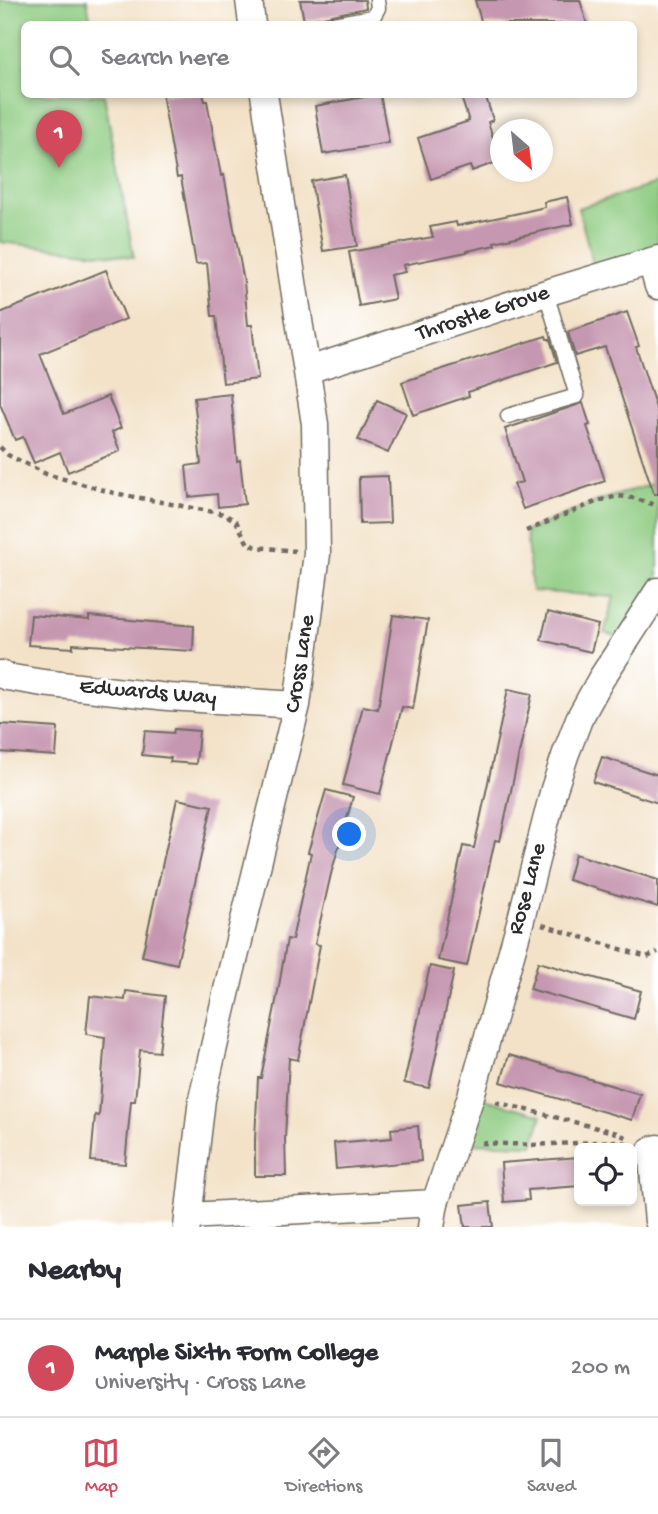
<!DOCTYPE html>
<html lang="en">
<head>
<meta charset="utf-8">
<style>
	body { margin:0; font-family:"Gochi Hand",sans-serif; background:#f2f2f3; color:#2b2b33 }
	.controls { position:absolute; right:21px; bottom:21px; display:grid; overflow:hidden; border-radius:10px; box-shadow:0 4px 10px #0003 }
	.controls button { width:63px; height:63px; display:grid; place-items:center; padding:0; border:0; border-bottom:2px solid #e1e1e2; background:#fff; color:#2b2b33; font:35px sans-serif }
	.compass { position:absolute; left:490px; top:119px; width:63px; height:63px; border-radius:50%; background:#fff; box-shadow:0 4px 10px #0003; rotate:152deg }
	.you { position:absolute; left:350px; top:835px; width:24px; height:24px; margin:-18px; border:5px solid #fff; border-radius:50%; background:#1a73e8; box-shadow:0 0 0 10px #1a73e833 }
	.badge { display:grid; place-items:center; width:46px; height:46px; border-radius:50%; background:#d1495b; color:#fff; font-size:23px; font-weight:700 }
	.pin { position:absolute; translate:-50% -58px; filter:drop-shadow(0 2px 4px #0008) }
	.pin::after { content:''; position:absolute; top:37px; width:24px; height:21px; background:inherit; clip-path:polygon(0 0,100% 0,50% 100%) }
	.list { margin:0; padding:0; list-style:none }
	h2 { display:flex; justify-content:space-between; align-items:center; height:91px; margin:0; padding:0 28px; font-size:30px }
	h2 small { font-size:23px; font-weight:400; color:#7c7c81 }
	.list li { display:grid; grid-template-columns:46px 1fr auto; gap:21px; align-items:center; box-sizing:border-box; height:98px; padding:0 28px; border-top:2px solid #e1e1e2 }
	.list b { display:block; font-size:26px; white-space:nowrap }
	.list p { margin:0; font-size:23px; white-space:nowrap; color:#7c7c81 }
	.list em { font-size:23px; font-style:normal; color:#7c7c81 }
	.icon { flex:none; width:38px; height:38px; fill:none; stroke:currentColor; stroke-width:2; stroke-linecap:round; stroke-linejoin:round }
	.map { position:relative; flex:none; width:658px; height:1227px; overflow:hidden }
	.search { position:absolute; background:#fff; box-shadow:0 4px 10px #0003; left:21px; right:21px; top:21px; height:77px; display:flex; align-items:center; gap:18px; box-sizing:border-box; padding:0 24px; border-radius:10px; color:#7c7c81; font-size:26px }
	.sheet { height:189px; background:#fff }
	nav { display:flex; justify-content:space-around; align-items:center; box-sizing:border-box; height:98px; border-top:2px solid #e1e1e2; background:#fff; font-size:19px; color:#7c7c81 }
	nav a { display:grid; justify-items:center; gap:4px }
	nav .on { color:#d1495b }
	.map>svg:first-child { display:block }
	.green { fill:#8ecb81; stroke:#5c7b56; stroke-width:2 }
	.building { fill:#c697b1 }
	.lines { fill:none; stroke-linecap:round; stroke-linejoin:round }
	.service-casing { stroke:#716b62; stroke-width:17 }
	.minor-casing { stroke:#716b62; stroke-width:29 }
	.path { stroke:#716b62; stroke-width:4.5; stroke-dasharray:5 5; stroke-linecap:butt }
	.service { stroke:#fff; stroke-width:14 }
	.minor { stroke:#fff; stroke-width:26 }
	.labels { text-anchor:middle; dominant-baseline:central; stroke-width:6; stroke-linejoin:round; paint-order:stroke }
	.street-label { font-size:23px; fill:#2b2b2b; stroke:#fff }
</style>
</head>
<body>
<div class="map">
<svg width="658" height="1227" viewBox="0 0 658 1227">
	<rect width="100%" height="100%" fill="#fff"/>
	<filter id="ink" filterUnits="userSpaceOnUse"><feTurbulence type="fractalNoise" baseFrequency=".0143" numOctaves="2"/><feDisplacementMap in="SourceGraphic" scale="14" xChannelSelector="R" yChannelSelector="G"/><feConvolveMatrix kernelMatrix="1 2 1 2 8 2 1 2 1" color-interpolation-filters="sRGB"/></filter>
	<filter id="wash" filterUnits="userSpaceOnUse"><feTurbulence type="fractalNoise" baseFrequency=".00686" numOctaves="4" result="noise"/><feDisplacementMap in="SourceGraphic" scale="28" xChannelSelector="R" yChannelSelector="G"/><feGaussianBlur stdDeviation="1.57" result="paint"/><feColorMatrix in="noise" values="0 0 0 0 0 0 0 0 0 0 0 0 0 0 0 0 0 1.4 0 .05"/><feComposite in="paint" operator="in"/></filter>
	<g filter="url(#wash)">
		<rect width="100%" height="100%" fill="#f3e2c8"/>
		<path class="green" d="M0,0h87l4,24h-67v70l80,1 30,162 -134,-15z
			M658,183v76l-61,19 -19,-70z
			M658,482v122l-31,35 -23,-6 10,-36 -82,-6 -6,-60 72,-30z
			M480,1098l62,17 -9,30 -65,-2z"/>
		<g id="blocks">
			<path class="building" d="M300,0h65l1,8 -62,13z
				M475,0h105l7,24h-105z
				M162,94h41l2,7h2l14,75 3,-1 20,107 4,43h4l6,54 -35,4 -7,-67h-4l-5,-53 -11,1 -15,-87 -4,1z
				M380,94l9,49 -66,11 -8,-48z
				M460,94h25l8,26 -5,2 12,39 -28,10 -2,-5 -39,13 -13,-41 51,-17z
				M345,175l12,71 -34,5 -12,-70z
				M567,197l6,27 -79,18 1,3 -28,6v1l-64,13 2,7 -15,3 5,24 -36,7 -10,-54 84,-15 -3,-10 26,-5 1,4 62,-13 26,-6 -1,-5z
				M106,270l20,49 -86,35 24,60 44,-18 13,32 -9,4 8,19 -52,21 -8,-20 -26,11 -11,-26 -8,3 -15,-36v-91z
				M627,312l12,34 -3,1 22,67v80h-4l-49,-147 -30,9 -7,-24z
				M546,336l1,3h3l7,23 -89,30 1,4 -56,19 -11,-33z
				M231,394l6,67 3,-1 5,44 -27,3 -1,-13 -28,3 -3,-31 15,-2 -7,-66z
				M377,400l29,13 -18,40 -30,-13z
				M583,403l7,22 -3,1 18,55 -82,28 -9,-25 8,-2 -17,-53z
				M388,476l2,47 -30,1 -1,-47z
				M548,612l50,13 -7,27 -50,-12z
				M31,615l58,5v-4l105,10 -1,25 -120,-7v4l-45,-3z
				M393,615l35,5 -15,89 -11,-2 -22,87 -37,-9 20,-79 15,3z
				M508,689l24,5 -32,147 -5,-1 -28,126 -29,-6 25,-114 11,2z
				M0,724l58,4 -2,28 -56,-4z
				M174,729l25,2 -3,33 -26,-2 1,-4 -29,-3 3,-24 28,2z
				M602,757l56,18v28l-65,-21z
				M326,790l27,7 -22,77 -16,70 5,1 -22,115 -9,-2 -4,81 1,37h-31v-37l3,-61h3l18,-92 8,-47 5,1 19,-87 -3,-1z
				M177,799l35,7 -35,158 -35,-8z
				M575,854l83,26v27l-90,-27z
				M538,962l103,29 -7,28 -104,-30z
				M430,966l24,5 -25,117 -25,-5z
				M126,991l39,5 -6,56 -19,-2 -5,51h-4l-6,63 -34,-3 4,-46 4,1 6,-79 -19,-3 4,-38 35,4z
				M509,1055l131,39 -8,26 -131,-38z
				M418,1126l3,35 -85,8 -2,-26 58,-5 -1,-9z
				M579,1157v29l-51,4 1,10 -25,2 -3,-39z
				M490,1202l3,25h-28l-3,-22z"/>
		</g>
	</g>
	<g filter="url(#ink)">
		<use href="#blocks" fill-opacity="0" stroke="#716b62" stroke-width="2"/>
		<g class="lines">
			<g class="service-casing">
				<path id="service" d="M333,24l40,-7 5,-9 -1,-8
					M508,416l69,-20 -31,-103"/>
			</g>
			<g class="minor-casing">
				<path id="minor" d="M249,0l3,24
					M651,261l7,25
					M308,370l238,-77 112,-34
					M0,674l7,3 36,6 125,14 129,8
					M658,1148l-7,2 7,71
					M188,1216l247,-13
					M187,1227l15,-128 28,-122 67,-272 20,-151 -2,-130 -51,-330
					M431,1227l4,-24 36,-107 50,-177 33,-130 12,-36 13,-34 22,-40 57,-88"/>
			</g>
			<path class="path" d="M0,447l8,8 38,19 68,19 110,21 12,7 12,23 9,3 38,4
				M526,531l72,-30 20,-5 15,2 25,8
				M542,925l105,32 11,-5
				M496,1102l121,31 12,6
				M482,1143l51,2 84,-4 13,3"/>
			<use href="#service" class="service"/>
			<use href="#minor" class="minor"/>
		</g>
	</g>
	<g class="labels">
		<g class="street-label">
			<text transform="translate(483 314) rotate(-18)">Throstle Grove</text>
			<text transform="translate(301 664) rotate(-81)">Cross Lane</text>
			<text transform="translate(148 693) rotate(5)">Edwards Way</text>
			<text transform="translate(528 889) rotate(-75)">Rose Lane</text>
		</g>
	</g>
</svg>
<div class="controls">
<button><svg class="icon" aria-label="locate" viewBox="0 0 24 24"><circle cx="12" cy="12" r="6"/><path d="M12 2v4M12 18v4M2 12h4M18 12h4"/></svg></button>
</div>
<svg class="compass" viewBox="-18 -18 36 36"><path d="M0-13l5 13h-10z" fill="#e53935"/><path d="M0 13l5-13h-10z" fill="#7c7c81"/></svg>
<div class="you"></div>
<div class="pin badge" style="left:59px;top:168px">1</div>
<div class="search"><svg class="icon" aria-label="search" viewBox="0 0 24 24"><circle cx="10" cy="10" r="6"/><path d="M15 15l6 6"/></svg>Search here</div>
</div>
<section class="sheet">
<h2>Nearby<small></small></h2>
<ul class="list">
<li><span class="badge">1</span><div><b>Marple Sixth Form College</b><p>University · Cross Lane</p></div><em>200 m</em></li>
</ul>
</section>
<nav>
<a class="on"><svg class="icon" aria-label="map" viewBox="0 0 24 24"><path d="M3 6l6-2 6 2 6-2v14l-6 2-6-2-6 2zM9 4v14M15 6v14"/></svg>Map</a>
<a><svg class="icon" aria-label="directions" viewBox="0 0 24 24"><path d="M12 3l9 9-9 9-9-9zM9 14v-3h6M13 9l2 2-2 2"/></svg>Directions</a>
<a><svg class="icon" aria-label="saved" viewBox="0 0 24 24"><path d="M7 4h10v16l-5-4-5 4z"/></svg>Saved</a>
</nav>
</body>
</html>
